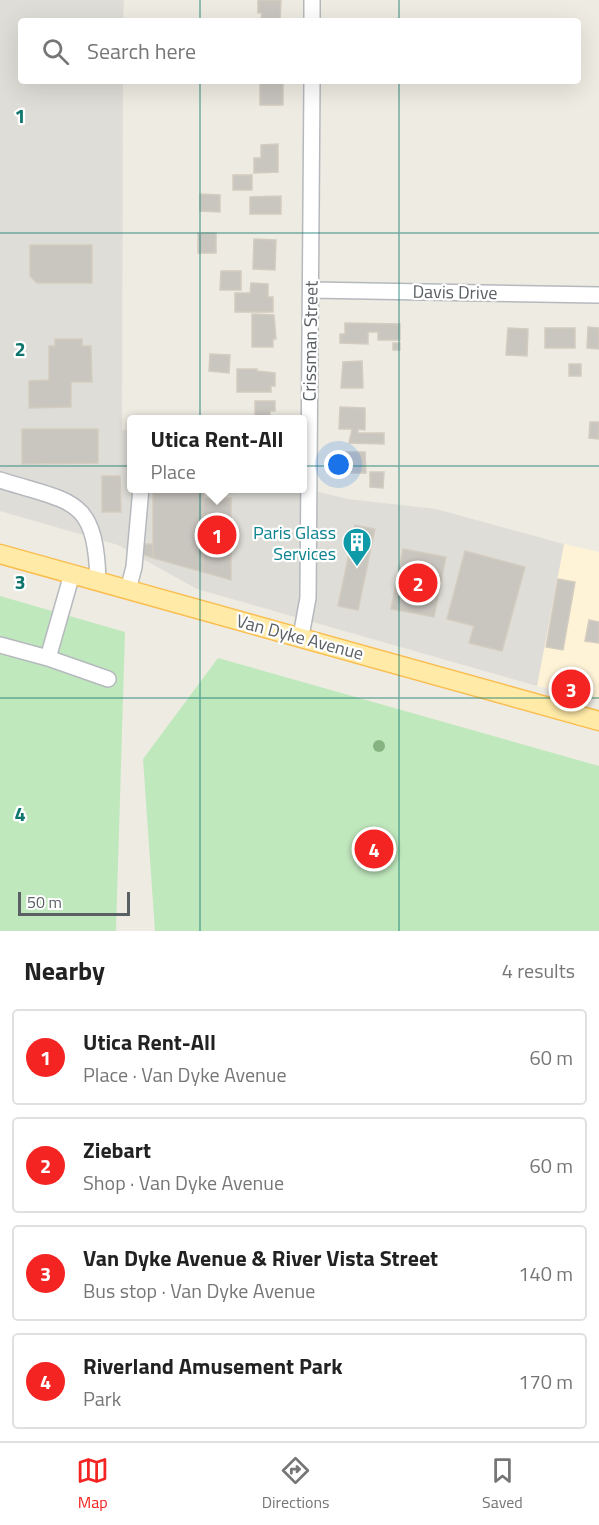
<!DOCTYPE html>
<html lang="en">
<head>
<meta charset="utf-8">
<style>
	body { margin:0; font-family:"Titillium Web",sans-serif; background:#f6f6f6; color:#222 }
	.scale { position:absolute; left:18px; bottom:15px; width:112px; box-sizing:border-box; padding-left:6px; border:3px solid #5b6064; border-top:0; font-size:16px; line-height:21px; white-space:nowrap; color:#5b6064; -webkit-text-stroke:4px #fff; paint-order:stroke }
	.you { position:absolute; left:339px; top:465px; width:21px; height:21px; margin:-15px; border:4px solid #fff; border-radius:50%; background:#1a73e8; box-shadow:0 0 0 9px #1a73e833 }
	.badge { display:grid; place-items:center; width:39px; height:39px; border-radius:50%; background:#f42423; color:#fff; font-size:20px; font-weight:700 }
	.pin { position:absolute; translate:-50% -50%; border:3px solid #fff; box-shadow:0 2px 6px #0006 }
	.popup { position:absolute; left:127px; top:415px; width:180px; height:78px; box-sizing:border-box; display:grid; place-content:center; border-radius:6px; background:#fff; filter:drop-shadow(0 2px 4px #0005); font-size:20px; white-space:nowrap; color:#767676 }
	.popup b { font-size:22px; color:#222 }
	.popup::after { content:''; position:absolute; left:50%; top:100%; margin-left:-12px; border:12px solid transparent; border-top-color:#fff }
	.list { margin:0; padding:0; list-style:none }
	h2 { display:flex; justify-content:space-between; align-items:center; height:78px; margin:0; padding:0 24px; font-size:26px }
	h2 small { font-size:20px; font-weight:400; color:#767676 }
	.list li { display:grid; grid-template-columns:39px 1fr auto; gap:18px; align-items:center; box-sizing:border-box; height:96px; margin:0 12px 12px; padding:0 12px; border:2px solid #e0e0e0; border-radius:6px }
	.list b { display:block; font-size:22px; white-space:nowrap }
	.list p { margin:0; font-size:20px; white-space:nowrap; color:#767676 }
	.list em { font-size:20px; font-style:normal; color:#767676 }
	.icon { flex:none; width:33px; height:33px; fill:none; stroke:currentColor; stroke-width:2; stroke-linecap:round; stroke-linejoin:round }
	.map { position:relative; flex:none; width:599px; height:931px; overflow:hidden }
	.search { position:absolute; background:#fff; box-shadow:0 6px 24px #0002; left:18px; right:18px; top:18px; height:66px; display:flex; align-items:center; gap:15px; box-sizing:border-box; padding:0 21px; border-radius:6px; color:#767676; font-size:22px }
	.sheet { height:510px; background:#fff }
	nav { display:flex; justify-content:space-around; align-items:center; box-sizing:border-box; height:84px; border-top:2px solid #e0e0e0; background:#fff; font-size:16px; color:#767676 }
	nav a { display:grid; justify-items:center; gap:3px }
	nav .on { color:#f42423 }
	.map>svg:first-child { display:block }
	.commercial { fill:#fff3d7 }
	.industrial { fill:#dfddd7 }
	.green { fill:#c0e8bd }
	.building { fill:#c9c5bf; stroke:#d3ccc0; stroke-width:1.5 }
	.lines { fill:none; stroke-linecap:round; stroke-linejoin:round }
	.minor-casing { stroke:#b5b9be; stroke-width:18 }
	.major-casing { stroke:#fabe50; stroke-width:21 }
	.minor { stroke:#fff; stroke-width:15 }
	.major { stroke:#ffeaa7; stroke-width:18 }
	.tree { fill:#86b480 }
	.grid { fill:none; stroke:#0f766e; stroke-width:1.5; stroke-opacity:0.55 }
	.labels { text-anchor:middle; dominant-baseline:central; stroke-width:4.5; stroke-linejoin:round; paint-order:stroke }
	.street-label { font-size:18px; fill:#5b6064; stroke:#fff }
	.culture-label { font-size:18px; fill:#0d838f; stroke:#fff; text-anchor:end }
	.grid-label { font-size:20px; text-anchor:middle; font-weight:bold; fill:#0f766e; stroke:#fff; stroke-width:4.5; stroke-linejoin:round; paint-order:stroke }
</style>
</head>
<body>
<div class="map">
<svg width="599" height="931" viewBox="0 0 599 931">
	<rect width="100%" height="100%" fill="#eeebe2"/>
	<path class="commercial" d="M564,544l35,8v148l-62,-14z"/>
	<path class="industrial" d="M0,0h124l-1,21h-102v60h102l-1,349h9l1,58h171l45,11 88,10 128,35 -27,142 -340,-97 -79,-44 -118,-34z"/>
	<path class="green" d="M0,596l125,36 -9,299h-116z
		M218,658l381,108v165h-444l-12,-172z"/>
	<path class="building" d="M258,0h23l-1,21h-19l1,-8h-4z
		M260,81h23v24h-23z
		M278,144v28l-24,1v-15h7v-13z
		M233,175h19v15h-19z
		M200,194l20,1v17l-20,-1z
		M281,196v18h-31v-17z
		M198,233h18v20h-18z
		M254,239l22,1 -1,30 -22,-1z
		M30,245h62v38h-55l-7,-7z
		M221,271h20v19h-21z
		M251,283l17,1v13h5v15h-38v-19h15z
		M252,314l22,1 2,24h-3v8h-21z
		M345,323l55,1v16h-22v-8h-10v12l-28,-1v-9h5z
		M588,327l11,1v21l-12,-1z
		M508,328l20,1 -1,27 -21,-1z
		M545,328h30v20h-30z
		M55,339h27v7h9l1,36h-21v25l-42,1v-27l20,-1v-34h6z
		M393,343h7v7h-7z
		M210,354l20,1 -1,18 -20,-2z
		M362,361l1,27h-22l2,-26z
		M569,364h12v12h-12z
		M237,369h20v2l18,2v13h-4v6h-34z
		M255,401h20v10h-5v9h-15z
		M340,407l25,1v22l-7,-1v4h26v11l-35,-1 3,-14h-13z
		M590,422h9v17l-10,-1z
		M22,429h76v34l-76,1z
		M344,452h21l1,21h-27v-12h5z
		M370,472h14l-1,16 -13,-1z
		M102,476h18l1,36h-19z
		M153,488h50v84l-50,-14z
		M203,498h28v82l-28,-8z
		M355,525l20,4 -17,81 -20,-4z
		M142,544h11v14l-11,-4z
		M403,549l43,8 -12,60 -43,-8z
		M465,551l60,16 -23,84 -33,-8 5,-17 -27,-7z
		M558,579l17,3 -12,68 -17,-3z
		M589,620l10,2v21l-14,-2z"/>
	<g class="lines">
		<g class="minor-casing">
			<path id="minor" d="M312,21v-21
				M311,290l288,5
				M0,480c72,23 96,16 98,102
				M128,590l6,-23 7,-79
				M301,636l7,-38 4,-517
				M0,645l48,13 60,21
				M48,658l24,-84"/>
		</g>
		<g class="major-casing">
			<path id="major" d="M0,554l599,167"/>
		</g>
		<use href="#minor" class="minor"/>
		<use href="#major" class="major"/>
	</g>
	<circle class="tree" cx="379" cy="746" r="6"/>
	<path class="grid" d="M200,0v21M399,0v21M200,81v850M399,81v850M0,233h599M0,466h599M0,698h599"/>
	<defs>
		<g id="building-pin" transform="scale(1.5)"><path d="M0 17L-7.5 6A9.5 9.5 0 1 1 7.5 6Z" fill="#0f9aa8" stroke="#fff"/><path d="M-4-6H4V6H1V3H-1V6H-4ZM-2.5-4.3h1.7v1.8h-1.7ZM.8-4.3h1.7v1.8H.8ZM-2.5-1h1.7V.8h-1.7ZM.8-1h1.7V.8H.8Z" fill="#fff"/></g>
	</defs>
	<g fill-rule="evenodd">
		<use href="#building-pin" x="357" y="542"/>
	</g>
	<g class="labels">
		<g class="street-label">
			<text transform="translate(455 292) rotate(1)">Davis Drive</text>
			<text transform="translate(310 341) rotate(-89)">Crissman Street</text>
			<text transform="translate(300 637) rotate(15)">Van Dyke Avenue</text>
		</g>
		<g class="culture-label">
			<text x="336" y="532">Paris Glass<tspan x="336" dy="21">Services</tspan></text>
		</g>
	</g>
	<g class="grid-label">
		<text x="20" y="123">1</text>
		<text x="20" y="356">2</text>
		<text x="20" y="589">3</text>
		<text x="20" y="821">4</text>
	</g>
</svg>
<div class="scale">50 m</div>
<div class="you"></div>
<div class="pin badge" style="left:217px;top:535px">1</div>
<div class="popup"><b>Utica Rent-All</b>Place</div>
<div class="pin badge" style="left:418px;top:583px">2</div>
<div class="pin badge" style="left:571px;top:689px">3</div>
<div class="pin badge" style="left:374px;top:849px">4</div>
<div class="search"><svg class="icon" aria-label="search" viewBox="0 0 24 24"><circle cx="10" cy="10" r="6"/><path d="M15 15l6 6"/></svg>Search here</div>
</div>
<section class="sheet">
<h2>Nearby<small>4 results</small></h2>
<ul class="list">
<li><span class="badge">1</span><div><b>Utica Rent-All</b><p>Place · Van Dyke Avenue</p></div><em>60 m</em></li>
<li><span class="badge">2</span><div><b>Ziebart</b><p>Shop · Van Dyke Avenue</p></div><em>60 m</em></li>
<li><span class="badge">3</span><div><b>Van Dyke Avenue &amp; River Vista Street</b><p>Bus stop · Van Dyke Avenue</p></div><em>140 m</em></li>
<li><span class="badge">4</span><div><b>Riverland Amusement Park</b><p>Park</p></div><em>170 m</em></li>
</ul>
</section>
<nav>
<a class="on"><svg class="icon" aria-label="map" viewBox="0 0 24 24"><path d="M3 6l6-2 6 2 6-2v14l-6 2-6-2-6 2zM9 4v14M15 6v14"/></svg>Map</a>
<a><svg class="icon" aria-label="directions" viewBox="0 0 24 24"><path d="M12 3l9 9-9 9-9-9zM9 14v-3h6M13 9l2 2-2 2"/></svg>Directions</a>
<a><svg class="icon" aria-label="saved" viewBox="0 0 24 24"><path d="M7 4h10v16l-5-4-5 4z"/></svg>Saved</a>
</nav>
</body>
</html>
